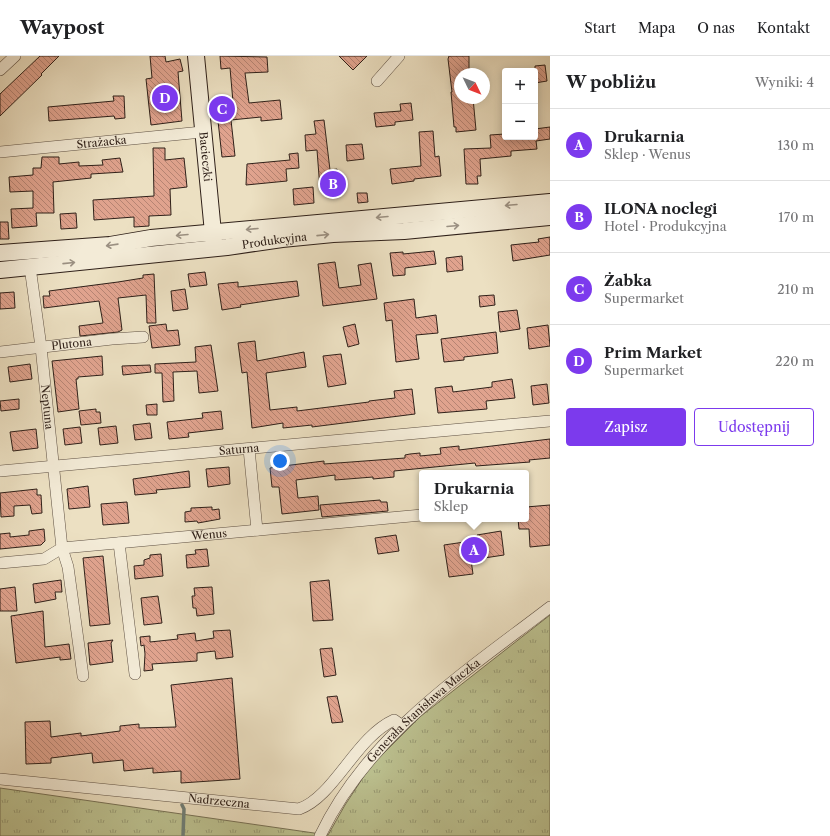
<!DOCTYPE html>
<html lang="pl">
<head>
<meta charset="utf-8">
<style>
	body { margin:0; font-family:"Libre Caslon Text",serif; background:#f6f6f6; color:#202124 }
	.controls { position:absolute; right:12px; top:12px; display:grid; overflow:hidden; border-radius:4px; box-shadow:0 2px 10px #0003 }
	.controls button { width:36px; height:36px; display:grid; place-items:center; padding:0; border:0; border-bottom:1px solid #e0e0e0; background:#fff; color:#202124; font:20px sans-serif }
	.compass { position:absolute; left:454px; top:12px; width:36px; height:36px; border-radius:50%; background:#fff; box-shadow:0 2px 10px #0003; rotate:133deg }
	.you { position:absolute; left:280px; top:405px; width:14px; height:14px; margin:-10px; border:3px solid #fff; border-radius:50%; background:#1a73e8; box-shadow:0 0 0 6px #1a73e833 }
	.badge { display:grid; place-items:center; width:26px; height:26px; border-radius:50%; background:#7c3aed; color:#fff; font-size:13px; font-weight:700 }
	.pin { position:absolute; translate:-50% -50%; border:2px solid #fff; box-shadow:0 1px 4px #0006 }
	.popup { position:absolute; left:419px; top:414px; width:110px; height:52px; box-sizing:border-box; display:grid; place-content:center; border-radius:4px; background:#fff; filter:drop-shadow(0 1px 3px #0005); font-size:13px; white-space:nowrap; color:#757577 }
	.popup b { font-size:15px; color:#202124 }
	.popup::after { content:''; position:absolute; left:50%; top:100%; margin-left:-8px; border:8px solid transparent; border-top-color:#fff }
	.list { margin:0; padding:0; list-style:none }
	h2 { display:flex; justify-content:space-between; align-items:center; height:52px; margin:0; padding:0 16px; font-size:17px }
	h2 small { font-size:13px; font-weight:400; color:#757577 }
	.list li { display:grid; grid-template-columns:26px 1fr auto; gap:12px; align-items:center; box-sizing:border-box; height:72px; padding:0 16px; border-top:1px solid #e0e0e0 }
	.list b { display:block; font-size:15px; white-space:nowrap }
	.list p { margin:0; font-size:13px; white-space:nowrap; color:#757577 }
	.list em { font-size:13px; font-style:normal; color:#757577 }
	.actions { display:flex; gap:8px; padding:12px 16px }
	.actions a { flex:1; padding:9px 0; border:1px solid #7c3aed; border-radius:4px; text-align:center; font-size:14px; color:#7c3aed }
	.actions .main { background:#7c3aed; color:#fff }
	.map { position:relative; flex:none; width:550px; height:780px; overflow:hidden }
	header { display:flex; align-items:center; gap:24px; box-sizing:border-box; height:56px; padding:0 20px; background:#fff; border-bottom:1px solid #e0e0e0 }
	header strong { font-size:19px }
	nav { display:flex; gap:22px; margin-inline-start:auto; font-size:14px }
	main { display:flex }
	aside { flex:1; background:#fff }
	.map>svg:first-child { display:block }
	.grass { fill:url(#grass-tufts); stroke:#767054 }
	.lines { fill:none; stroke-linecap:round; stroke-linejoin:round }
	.stream { stroke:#6f7e77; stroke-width:3.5 }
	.building { fill:url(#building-back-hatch); stroke:#2f2019 }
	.street-casing { stroke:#5e5043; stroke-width:12 }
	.secondary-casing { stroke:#2f2019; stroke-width:18 }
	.street { stroke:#f3ebd7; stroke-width:11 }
	.secondary { stroke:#f3ebd7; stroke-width:16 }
	.oneway { stroke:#9b9082 }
	.labels { text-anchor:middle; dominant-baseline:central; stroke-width:4; stroke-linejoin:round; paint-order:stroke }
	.street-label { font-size:11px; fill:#2f2019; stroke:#f3ebd7 }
</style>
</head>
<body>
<header>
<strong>Waypost</strong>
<nav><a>Start</a><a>Mapa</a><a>O nas</a><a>Kontakt</a></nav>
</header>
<main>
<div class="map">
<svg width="550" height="780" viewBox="0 0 550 780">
	<defs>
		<pattern id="grass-tufts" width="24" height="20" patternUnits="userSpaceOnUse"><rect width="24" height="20" fill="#bcc190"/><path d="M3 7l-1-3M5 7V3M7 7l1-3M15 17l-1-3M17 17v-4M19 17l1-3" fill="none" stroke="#999c75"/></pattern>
		<pattern id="building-back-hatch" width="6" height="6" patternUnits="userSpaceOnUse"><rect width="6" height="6" fill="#e0a38e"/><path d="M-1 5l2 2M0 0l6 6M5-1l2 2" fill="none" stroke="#b68473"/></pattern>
	</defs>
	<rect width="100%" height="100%" fill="#ece0c2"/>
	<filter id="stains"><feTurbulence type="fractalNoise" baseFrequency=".005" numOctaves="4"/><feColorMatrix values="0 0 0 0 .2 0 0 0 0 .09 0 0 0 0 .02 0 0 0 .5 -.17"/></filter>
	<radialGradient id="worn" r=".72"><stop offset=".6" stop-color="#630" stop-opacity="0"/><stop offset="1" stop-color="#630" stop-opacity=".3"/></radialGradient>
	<path class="grass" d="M550,559v221h-550v-48l328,47 17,-30 25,-38 51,-51z"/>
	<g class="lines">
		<path class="stream" d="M182,749l2,4 -1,27"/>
	</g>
	<path class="building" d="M40,0h19l-18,18 1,1 -42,41v-22z
		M150,0h15l1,6 14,-3 3,12 -5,1 4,49 -31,4 -5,-46 6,-1z
		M220,0l47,1 1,15 -23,1 4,30 31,-3 2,19 -21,2v-4l-30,3 4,36 -13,1 -6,-54 17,-1 -3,-34 -9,1z
		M339,0h28l-14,14z
		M449,0h20v18h-9v24h13l3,32 -20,2v-5h-2l-3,-35h1l-4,-33z
		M545,9l2,16 -12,2v-17z
		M113,40h11l1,22 -10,1 -1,-3 -65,5 -1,-14 66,-6z
		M411,47l2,17 -18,2v3l-19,2 -2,-14 27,-2 -1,-7z
		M324,64l6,50 7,-1 2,19 -19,1 -3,-39 -11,1 -1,-16 11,-1 -2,-13z
		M550,71v12l-14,2 1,8 -26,2v5l-31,3 1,17h-4l1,8h-12l-2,-35 27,-1 -1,-13 15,-1v3h30v-8z
		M433,75l2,26 4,-1 2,20 -27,3v2l-22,3 -2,-15 31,-3 -2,-34z
		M362,88l2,15 -17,2 -1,-16z
		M153,92h12v12l19,-2 3,29 -17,2 1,26 -22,1v10l-15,1v-10l-40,3 -1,-20 61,-4z
		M298,97l1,15 -13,1 1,12 -41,4 1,-21 43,-4 -1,-6z
		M42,101h17v7l20,-2v4l24,-1 -1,-5 18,-2 3,14 -32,2v4l-38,4 1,31h-18l1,13 -25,2 -1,-19 22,-1v-17l-23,1 -1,-15 24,-2v-7h8z
		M313,131l1,16 -20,2 -1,-16z
		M357,137h10l1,9 -10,1z
		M76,157l1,15 -16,1 -1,-15z
		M0,166h8l1,17h-9z
		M550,181v18l-37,6 -2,-16 28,-3 -1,-3z
		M434,195l2,13 -31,4v7l-12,1 -3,-23 13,-1v2z
		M462,200l1,14 -16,2 -1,-14z
		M335,206l4,26 22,-3 -3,-20 13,-2 6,36 -54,7 -5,-42z
		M205,216l2,13 -17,2 -2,-13z
		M154,218l2,49h-9l-1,-28 -28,3 4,32 -4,2 -38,4 -1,-10 24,-3 -4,-22 -55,7 -1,-12h7l-1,-5 69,-9 25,-4v-3z
		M297,225l2,15 -59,9 1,2 -19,3 -4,-26 20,-2v5z
		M185,233l3,20 -15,2 -2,-20z
		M14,236l1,16 -15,1v-16z
		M494,239l1,10 -15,2 -1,-11z
		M414,243l2,19 20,-3 2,18 -22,2 3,24 -23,3 -4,-42 -6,1 -2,-18z
		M517,254l3,19 -20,3 -2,-20z
		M166,268l1,7 11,-1 2,15 -28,3 -3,-22z
		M355,268l4,20 -11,3 -5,-20z
		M548,269l2,21 -21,3 -2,-21z
		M496,276l2,21 -34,4v3l-20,2 -3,-23z
		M255,285l2,20 47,-9 2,15 -40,6 4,37 27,-3v4l72,-9v-1l26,-3 -1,-7 18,-2 3,25 -103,13v-2l-29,3v-5l-31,5 -5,-56 -5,1 -4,-30z
		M211,289l7,46 -19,2 -2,-22 -24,1 1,29 -11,1 -1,-29h-7v-9l41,-2 -1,-15z
		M341,298l5,30 -18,3 -5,-31z
		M102,300l1,19 -25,2v2h-2l3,30 -21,3 -6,-51z
		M30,308l2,15 -22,3 -2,-15z
		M150,309l1,7 -28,3 -1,-9z
		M512,323l3,19 -29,3 1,8 -49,4 -3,-25 17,-2 1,6 39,-5v-5z
		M547,328l2,19 -16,2 -2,-19z
		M19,343v10l-18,2 -1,-10z
		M157,348v11h-10l-1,-10z
		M96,353v3h4l1,11 -20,2 -2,-14z
		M221,355l2,18 -35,4 1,4 -20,2 -2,-17 36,-4 -1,-5z
		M150,367l2,15 -17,2 -2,-15z
		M116,370l2,17 -18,2 -2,-17z
		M80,371l2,16 -17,2 -2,-16z
		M36,373l2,19 -25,3 -3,-19z
		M550,383v19l-21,2 1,2 -54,4 -1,-3 -81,8v6l-21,2v-2l-38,3v-5l-39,5 2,18 20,-2 1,14 -37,4 -3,-27h-7l-2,-19 6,-1v-6l7,5 41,-5v3l81,-6v-3l5,-1 10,-1v3l21,-2 -1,-6 19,-2v4z
		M229,411l1,17 -22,3 -2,-18z
		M189,415l1,16 -34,3 1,3 -22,2 -2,-16z
		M88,430l2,21 -21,2 -2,-20z
		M37,433v6h4l1,18 -10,1 -2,-9 -16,1v10l-13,1 -1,-24z
		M380,444l1,2h6l1,9 -66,6 -2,-12z
		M127,446l2,21 -26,2 -2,-21z
		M550,449v40l-20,2 -1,-18h-10l-1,-10h8v-12z
		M212,451v3l7,-1 1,10 -22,4 -1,-2 -12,1v-10l6,-1v-3z
		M44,473l1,12 -4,4 -41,4v-15l10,-1v4l19,-2v-4z
		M501,475l3,24 -33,5 2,14 -24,3 -5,-32 34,-5 -1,-5z
		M396,479l3,16 -21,3 -3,-16z
		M207,493l2,17 -22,2 -1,-13 10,-1 -1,-4z
		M161,498l2,22 -28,3 -1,-13 10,-1v-5l6,-2v-3z
		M103,500l7,68 -20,2 -7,-68z
		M61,524l1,12h-7l1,7 -21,4 -2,-19z
		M329,524l4,40 -20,1 -3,-39z
		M15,531l2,24h-17v-22z
		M212,531l2,27 -17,2 -1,-8h-3l-1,-12h3l-1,-8z
		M158,540l4,27 -18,2 -3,-27z
		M43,555l2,36 24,-3 2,15 -11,1v-3l-44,6 -5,-47z
		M230,574l3,27 -17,2 -1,-8 -18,2v8l-45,3 1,6 -9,1 1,-17 -1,-9 -3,1 -1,-9 10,-1v6l28,-3 -1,-4 18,-2 1,8 18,-3 -1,-7z
		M113,584l-2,3 2,19 -23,3 -2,-22z
		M332,592l4,27 -12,2 -4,-28z
		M232,622l8,101 -59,4v-12l-28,2v-5l-29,3 -1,-11 -30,3 -1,-10 -41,5v5l-25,1 -1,-42 25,-1 1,16 30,-4v3l39,-5v-5l19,-2v4l37,-1 -5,-42z
		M337,640l6,26 -11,1 -5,-26z"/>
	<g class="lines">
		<g class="street-casing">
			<g id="street">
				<path d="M0,14l15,-14"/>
				<path d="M377,25l22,-25"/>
				<path id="s1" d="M0,96l202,-20"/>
				<path id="s2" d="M30,211l11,80 21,201 6,19 15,109"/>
				<path id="s3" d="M0,296l112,-13 31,-2"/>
				<path d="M249,393l8,81"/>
				<path id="s4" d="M0,415l550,-50"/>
				<path d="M119,487l16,131"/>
				<path id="s5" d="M0,507l44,-4 18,-11 360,-33"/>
				<path id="s6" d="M0,723l299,30c35,-12 57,-72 95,-89l7,5"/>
				<path id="s7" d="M320,780c48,-101 144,-163 230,-229"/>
			</g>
		</g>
		<g class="secondary-casing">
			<g id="secondary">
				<path id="s8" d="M196,0l18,187"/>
				<path d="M0,197l110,-8 41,-7 399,-36"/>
				<path id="s9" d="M0,214l227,-23 55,-8 51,-5 71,-3 146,-14"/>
			</g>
		</g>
		<use href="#street" class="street"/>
		<use href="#secondary" class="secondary"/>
	</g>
	<defs><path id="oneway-shaft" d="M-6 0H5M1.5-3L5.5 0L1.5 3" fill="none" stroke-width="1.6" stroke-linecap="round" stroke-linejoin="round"/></defs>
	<g class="oneway">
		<use href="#oneway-shaft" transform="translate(511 149) rotate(175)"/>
		<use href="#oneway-shaft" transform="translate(382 161) rotate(175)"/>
		<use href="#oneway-shaft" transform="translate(453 170) rotate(-5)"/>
		<use href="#oneway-shaft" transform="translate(252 173) rotate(175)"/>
		<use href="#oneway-shaft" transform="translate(182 179) rotate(175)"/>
		<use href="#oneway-shaft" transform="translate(323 179) rotate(-6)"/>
		<use href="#oneway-shaft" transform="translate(112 189) rotate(172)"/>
		<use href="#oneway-shaft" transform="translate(69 207) rotate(-6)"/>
	</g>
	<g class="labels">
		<g class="street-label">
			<text stroke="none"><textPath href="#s1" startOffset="102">Strażacka</textPath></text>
			<text stroke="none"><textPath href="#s8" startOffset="101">Bacieczki</textPath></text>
			<text stroke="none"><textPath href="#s9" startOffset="276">Produkcyjna</textPath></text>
			<text stroke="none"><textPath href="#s3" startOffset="72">Plutona</textPath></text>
			<text stroke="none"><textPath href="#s2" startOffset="141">Neptuna</textPath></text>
			<text stroke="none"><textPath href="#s4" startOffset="240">Saturna</textPath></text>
			<text stroke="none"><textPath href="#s5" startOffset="213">Wenus</textPath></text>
			<text stroke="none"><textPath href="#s7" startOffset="164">Generała Stanisława Maczka</textPath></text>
			<text stroke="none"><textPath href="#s6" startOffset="220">Nadrzeczna</textPath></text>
		</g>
	</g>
	<rect width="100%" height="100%" filter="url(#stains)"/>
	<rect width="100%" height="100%" fill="url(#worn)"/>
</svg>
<div class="controls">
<button>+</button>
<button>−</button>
</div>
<svg class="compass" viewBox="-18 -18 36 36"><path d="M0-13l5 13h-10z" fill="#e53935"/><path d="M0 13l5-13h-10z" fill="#757577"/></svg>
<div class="you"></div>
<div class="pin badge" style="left:474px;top:494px">A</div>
<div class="popup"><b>Drukarnia</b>Sklep</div>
<div class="pin badge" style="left:333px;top:128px">B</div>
<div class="pin badge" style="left:222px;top:53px">C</div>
<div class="pin badge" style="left:165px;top:42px">D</div>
</div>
<aside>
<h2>W pobliżu<small>Wyniki: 4</small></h2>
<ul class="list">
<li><span class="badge">A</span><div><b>Drukarnia</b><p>Sklep · Wenus</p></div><em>130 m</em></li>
<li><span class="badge">B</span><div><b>ILONA noclegi</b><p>Hotel · Produkcyjna</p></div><em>170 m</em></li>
<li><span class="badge">C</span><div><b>Żabka</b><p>Supermarket</p></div><em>210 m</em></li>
<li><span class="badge">D</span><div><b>Prim Market</b><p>Supermarket</p></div><em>220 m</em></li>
</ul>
<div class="actions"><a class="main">Zapisz</a><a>Udostępnij</a></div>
</aside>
</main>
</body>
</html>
